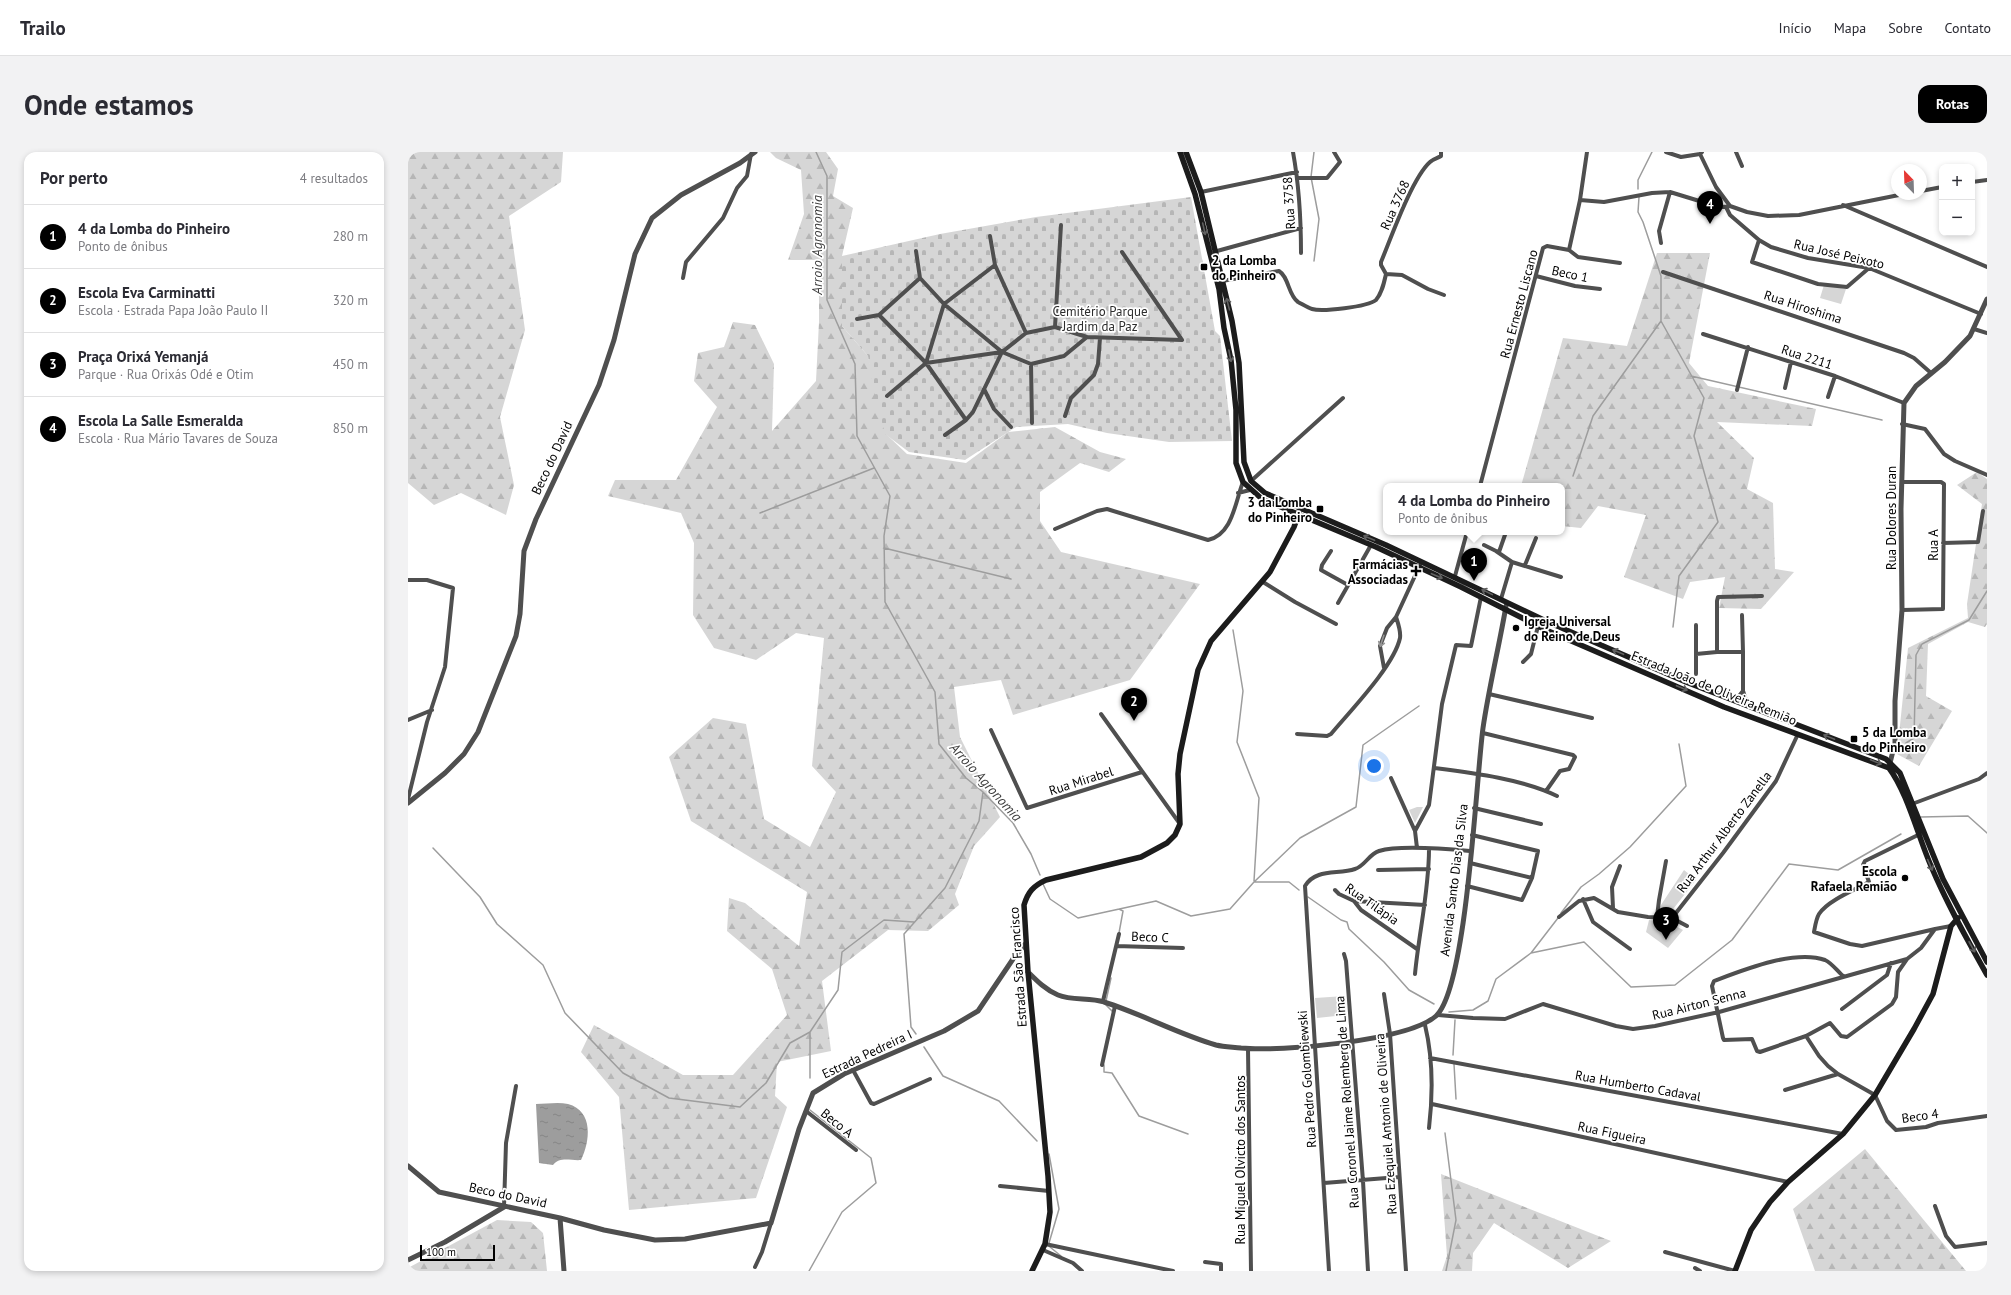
<!DOCTYPE html>
<html lang="pt">
<head>
<meta charset="utf-8">
<style>
	body { margin:0; font-family:"PT Sans",sans-serif; background:#f2f2f3; color:#2b2b33 }
	.controls { position:absolute; right:12px; top:12px; display:grid; overflow:hidden; border-radius:8px; box-shadow:0 2px 6px #0003 }
	.controls button { width:36px; height:36px; display:grid; place-items:center; padding:0; border:0; border-bottom:1px solid #e1e1e2; background:#fff; color:#2b2b33; font:20px sans-serif }
	.compass { position:absolute; left:1483px; top:12px; width:36px; height:36px; border-radius:50%; background:#fff; box-shadow:0 2px 6px #0003; rotate:337deg }
	.scale { position:absolute; left:12px; bottom:10px; width:75px; box-sizing:border-box; padding-left:4px; border:2px solid #000; border-top:0; font-size:11px; line-height:14px; white-space:nowrap; color:#000; -webkit-text-stroke:3px #fff; paint-order:stroke }
	.you { position:absolute; left:966px; top:614px; width:14px; height:14px; margin:-10px; border:3px solid #fff; border-radius:50%; background:#1a73e8; box-shadow:0 0 0 6px #1a73e833 }
	.badge { display:grid; place-items:center; width:26px; height:26px; border-radius:50%; background:#000; color:#fff; font-size:13px; font-weight:700 }
	.pin { position:absolute; translate:-50% -33px; filter:drop-shadow(0 1px 2px #0008) }
	.pin::after { content:''; position:absolute; top:21px; width:14px; height:12px; background:inherit; clip-path:polygon(0 0,100% 0,50% 100%) }
	.popup { position:absolute; left:975px; top:331px; width:182px; height:52px; box-sizing:border-box; display:grid; place-content:center; border-radius:8px; background:#fff; filter:drop-shadow(0 1px 3px #0005); font-size:13px; white-space:nowrap; color:#7c7c81 }
	.popup b { font-size:15px; color:#2b2b33 }
	.popup::after { content:''; position:absolute; left:50%; top:100%; margin-left:-8px; border:8px solid transparent; border-top-color:#fff }
	.list { margin:0; padding:0; list-style:none }
	h2 { display:flex; justify-content:space-between; align-items:center; height:52px; margin:0; padding:0 16px; font-size:17px }
	h2 small { font-size:13px; font-weight:400; color:#7c7c81 }
	.list li { display:grid; grid-template-columns:26px 1fr auto; gap:12px; align-items:center; box-sizing:border-box; height:64px; padding:0 16px; border-top:1px solid #e1e1e2 }
	.list b { display:block; font-size:15px; white-space:nowrap }
	.list p { margin:0; font-size:13px; white-space:nowrap; color:#7c7c81 }
	.list em { font-size:13px; font-style:normal; color:#7c7c81 }
	.map { position:relative; flex:none; width:1579px; height:1119px; overflow:hidden; border-radius:12px }
	header { display:flex; align-items:center; gap:24px; box-sizing:border-box; height:56px; padding:0 20px; background:#fff; border-bottom:1px solid #e1e1e2 }
	header strong { font-size:19px }
	nav { display:flex; gap:22px; margin-inline-start:auto; font-size:14px }
	.intro { display:flex; align-items:center; justify-content:space-between; box-sizing:border-box; height:96px; padding:0 24px }
	h1 { margin:0; font-size:28px }
	.button { padding:10px 18px; border-radius:12px; background:#000; color:#fff; font-size:14px; font-weight:700 }
	main { display:flex; gap:24px; padding:0 24px }
	aside { flex:1; background:#fff; border-radius:12px; box-shadow:0 2px 6px #0003 }
	.map>svg:first-child { display:block }
	.forest { fill:url(#forest-firs) }
	.cemetery { fill:url(#cemetery-stones) }
	.park { fill:#d6d6d6 }
	.water { fill:url(#water-ripples) }
	.lines { fill:none; stroke-linecap:round; stroke-linejoin:round }
	.stream { stroke:#9d9d9d; stroke-width:1.5 }
	.minor { stroke:#4f4f4f; stroke-width:4 }
	.tertiary { stroke:#4f4f4f; stroke-width:5 }
	.secondary { stroke:#1c1c1c; stroke-width:5.5 }
	.oneway { stroke:#606060 }
	.oneway2 { stroke:#959595 }
	.poi-dot { fill:#000; stroke:#fff; stroke-width:1.5 }
	.labels { text-anchor:middle; dominant-baseline:central; stroke-width:3.5; stroke-linejoin:round; paint-order:stroke }
	.street-label { font-size:13px; fill:#000; stroke:#fff }
	.poi-label { font-size:13px; font-weight:bold; fill:#000; stroke:#fff; text-anchor:start }
	.park-label { font-size:13px; fill:#2d2d2d; stroke:#fff }
	.water-label { font-size:14px; font-style:italic; fill:#3e3e3e; stroke:#fff }
</style>
</head>
<body>
<header>
<strong>Trailo</strong>
<nav><a>Início</a><a>Mapa</a><a>Sobre</a><a>Contato</a></nav>
</header>
<div class="intro"><h1>Onde estamos</h1><a class="button">Rotas</a></div>
<main>
<aside>
<h2>Por perto<small>4 resultados</small></h2>
<ul class="list">
<li><span class="badge">1</span><div><b>4 da Lomba do Pinheiro</b><p>Ponto de ônibus</p></div><em>280 m</em></li>
<li><span class="badge">2</span><div><b>Escola Eva Carminatti</b><p>Escola · Estrada Papa João Paulo II</p></div><em>320 m</em></li>
<li><span class="badge">3</span><div><b>Praça Orixá Yemanjá</b><p>Parque · Rua Orixás Odé e Otim</p></div><em>450 m</em></li>
<li><span class="badge">4</span><div><b>Escola La Salle Esmeralda</b><p>Escola · Rua Mário Tavares de Souza</p></div><em>850 m</em></li>
</ul>
</aside>
<div class="map">
<svg width="1579" height="1119" viewBox="0 0 1579 1119">
	<defs>
		<pattern id="forest-firs" width="22" height="20" patternUnits="userSpaceOnUse"><rect width="22" height="20" fill="#d6d6d6"/><path d="M5 1l3.5 6h-7zM16 11l3.5 6h-7z" fill="#b6b6b6"/></pattern>
		<pattern id="cemetery-stones" width="16" height="16" patternUnits="userSpaceOnUse"><rect width="16" height="16" fill="#d6d6d6"/><path d="M2 7V4a2 2 0 0 1 4 0v3zM10 15v-3a2 2 0 0 1 4 0v3z" fill="#b6b6b6"/></pattern>
		<pattern id="water-ripples" width="26" height="14" patternUnits="userSpaceOnUse"><rect width="26" height="14" fill="#9d9d9d"/><path d="M2 4q2-2 4 0t4 0M15 11q2-2 4 0t4 0" fill="none" stroke="#858585"/></pattern>
	</defs>
	<rect width="100%" height="100%" fill="#fff"/>
	<path class="forest" d="M0,0h155l-2,30 -52,34 16,114 -25,87 14,68 -8,30 -45,-22 -27,12 -26,-22z
		M362,0h56l12,17 -5,27 20,12 -11,48v70l26,30 18,78 21,20 59,9 42,-31 47,-5 45,25 26,7 -17,13 -29,-9 -40,29v29l21,31 139,32 -70,96 -117,35 -12,-35 -47,7 6,50 40,80 -26,29 -19,48 4,11 -31,26 -40,-1 -66,51 9,70 -54,11 -2,34 12,11 -31,91 -127,12 -10,-113 -38,-45 13,-27 89,50h50l54,-60 -15,-46 -45,-38 2,-33 16,5 54,43 8,-54 -116,-71 -22,-64 44,-39 33,6 18,95 46,28 26,-55 -24,-26 12,-128 -28,-5 -40,27 -42,-12 -21,-33 1,-72 -13,-30 -73,-17 7,-16h61l41,-73 -23,-26 4,-28 26,-6 9,-25 22,3 19,39 -2,67 44,-50 3,-59v-62h-31l16,-46 -3,-44 -25,-12z
		M1249,101h53l-21,110 19,23 108,23 -4,17 -95,-4 37,36 -7,31 26,14 2,66 19,3 -33,37 -42,-1 6,-31 -35,5 -7,17 -59,-22 22,-62 -48,-9 -17,22 -19,-2v-40h-41l42,-148 64,8z
		M1569,320l10,7v145l-2,3 -17,-5 -40,22 -2,52 26,15 -33,55 -22,-12 11,-106 60,-30 -1,-14 15,-100 -25,-19z
		M1457,997l101,122h-151l-22,-62z
		M1033,1022l170,67 -43,27 -74,-45 -21,30 -1,18h-30l5,-15z
		M89,1068l34,2 12,11 4,38h-139v-3z"/>
	<path class="cemetery" d="M783,45l24,134 5,5 12,105 -63,1 -62,-9 -39,-9 -52,3 -51,33 -56,-8 -24,-18 -13,-52 -4,-26 -26,-30v-70l98,-22 96,-17z"/>
	<path class="park" d="M1416,133l22,4 -5,15 -21,-6z
		M1009,655h6l-8,16 -6,-13z
		M1276,718l12,10 -26,33 -11,-5z
		M1241,768l19,2 15,8 -15,18 -22,-16z
		M937,844v19l-28,3 -2,-20z"/>
	<path class="water" d="M128,952c10,0 22,-2 32,0 26,7 22,38 13,56 -10,1 -21,-4 -28,5l-14,-2z"/>
	<g class="lines">
		<path class="stream" d="M408,0l11,24v124l28,64 2,72 33,60 -6,40 1,66 50,90 4,52 27,34 17,14 30,31 18,31 9,21
			M906,0l-3,25 8,42 -5,42
			M1230,37v-9l14,-28
			M1231,45l-1,15 5,10 18,54v45l43,77 -10,38 24,86 -39,54 -6,51
			M1283,224l191,44
			M1165,324l20,-60 68,-95
			M352,361l114,-45
			M476,396l127,31
			M825,478l10,61 -6,51 22,56 -5,83
			M1498,591l8,-5 2,-83 6,-11 47,-24 18,-29
			M1513,665l47,-1 19,17
			M25,696l47,49 17,27 46,41 22,48 58,60 46,25 71,9 26,-24 24,-40 20,-11
			M846,730l46,-44 56,-31 7,-62 56,-39
			M635,732l7,15 28,19 78,-17 35,15 39,-7 24,-27h35l10,8
			M900,745l33,23 6,2 2,7 35,33 25,28 25,14
			M1153,761l20,-26 18,-13 31,-27 56,-61 -7,-42
			M711,781l4,-22 -4,-2
			M1123,801l53,-11 47,45 44,-2 57,-45 57,-76 49,6 63,-36
			M698,849l5,-23
			M698,853l6,6
			M1041,860l24,-2 15,-9 8,-22 35,-26 27,-35
			M508,882l-5,-7 -7,-93 41,-46 34,-67 4,-29
			M516,895l19,29 56,25 38,40
			M1045,903l2,-35
			M1046,912l2,35
			M696,913v7l8,1 27,43 49,18
			M402,926v-46l28,-42 4,-38 42,-32 30,2
			M1037,981l11,87 -10,51
			M641,1091l10,-34 -10,-55
			M642,1095l11,9
			M401,1119l33,-59 34,-29 -5,-25 -61,-48"/>
		<path class="minor" d="M885,0c6,33 8,67 8,101
			M1258,0l15,5 19,-3
			M1294,0l-2,2 16,33 14,19
			M1328,0l6,14
			M889,26h30l13,-16 -6,-10
			M1564,30l15,-2
			M1513,39l21,-4
			M793,40l96,-20
			M1172,48l24,2 48,-9 18,-1 49,15 11,-1 17,6 21,4 31,-1 105,-21
			M1435,53l144,62
			M1318,55l4,8 29,25 12,7 37,11 61,10 112,46
			M582,84l5,29 31,68
			M1351,88l-7,22 66,22 29,3 22,-19
			M1253,91l-2,-12 11,-39
			M1161,98l9,7 42,6
			M508,99l4,27 24,26 58,48
			M809,99l84,-23
			M714,100l60,88
			M1255,120l241,81 10,5 17,15
			M978,122l-5,-9v-3c10,-24 31,-84 49,-100 3,-3 8,-4 11,-6v-4
			M1128,124l39,10 25,3
			M275,126l3,-16 37,-44 14,-30 10,-12 4,-22
			M814,129l57,-10c10,6 9,24 19,31 4,2 10,6 14,7 10,3 55,-2 64,-9 6,-7 8,-17 10,-26l16,1 26,14 16,6
			M471,163l47,48 40,57
			M449,167l22,-4 41,-37
			M647,175l6,-102
			M1566,177l13,4
			M1295,182l132,42 69,27
			M679,185l-23,19 -33,8 -29,-12 24,-19 29,-6 32,10 95,3
			M518,211l18,-59 51,-39
			M623,212l1,59
			M1377,236l6,-26
			M576,237l10,20 17,18
			M1329,238l11,-43
			M479,244l39,-33 76,-11
			M1420,245l7,-21
			M657,264l6,-18 23,-23 4,-11 2,-26
			M1494,272l23,5 19,25 11,7 32,14
			M537,283l21,-15 7,-8 29,-60
			M843,329l92,-83
			M1494,330h39l3,2 -1,125 -41,1
			M1072,334l63,-238 4,-2 22,4 11,-50 7,-48
			M830,341l12,-3
			M647,377l42,-18 10,-2 101,31c25,-6 27,-38 35,-58
			M1535,391l35,-1 5,-31
			M1076,393l12,6 16,11 49,15
			M923,399l-9,14 -1,5 27,15
			M1091,400l7,-20
			M1117,413l11,-27
			M1047,424l12,-44
			M0,428h19l26,8 -8,79 -18,55 -19,77
			M855,430l32,20 41,22
			M1093,447l11,-37
			M930,451l33,-58
			M1334,463l1,37
			M1288,473v49
			M1288,502l21,-2
			M1115,510l8,-8 7,-28
			M976,516l-4,-22 7,-18 9,-11 24,-52
			M1081,542l103,24
			M1327,549l8,-10
			M1340,554l-5,-15v-39h-26v-51l1,-4 44,-1
			M693,562l79,110
			M0,568l24,-10
			M583,578l36,78 115,-36
			M1075,581l90,22 2,2 -6,12 -9,2 -14,20
			M889,582l30,2 4,-2c19,-23 63,-68 69,-96 1,-7 -2,-15 -4,-21
			M1026,616c39,5 88,11 123,28
			M983,626l24,53
			M1504,652l67,-25 8,-6
			M1066,656l67,16
			M1510,683l-53,26 -2,4 6,17c-13,7 -42,19 -50,32 -3,5 -4,13 -5,18l36,12 12,2 73,-17
			M1009,696l-2,-17 14,-26 13,-101 14,-59 15,1 10,-49
			M1062,711l62,15
			M970,718l51,-1
			M1059,734l55,14 10,-22 6,-27 -66,-16
			M927,738l4,4 15,7 7,9 56,39
			M1175,747l10,23 37,27
			M946,749l71,4
			M1205,756l-1,-21 8,-21
			M1151,765l20,-16 15,-3 24,14 30,5 24,1 15,8
			M1249,765l2,-17 7,-39
			M1264,766l51,-65 53,-72 22,-47
			M708,794l67,2
			M936,802l2,7 17,220 5,90
			M1007,822c4,-42 14,-83 14,-125
			M1436,825c-6,-5 -12,-14 -19,-17 -30,-11 -82,10 -111,21l-2,5 11,52 1,2 28,-1 5,12 3,1 46,-16 24,-13 11,13 6,1 45,-33 4,-7 2,-25 9,-13
			M976,842l6,40 16,237
			M695,849l16,-67
			M1434,857l45,-34 4,-12
			M1030,863l35,3 32,1 38,-15 73,22 17,3 22,-3 64,-14 188,-53 14,-11 14,-19 16,-3
			M1017,873c8,33 8,69 4,103
			M1398,884l13,20 9,10 10,8 37,21 12,26 9,9 30,-3 12,-4 49,-7
			M840,897l3,222
			M1022,906l413,76
			M694,913l13,-59
			M445,918l18,33 3,1 56,-25
			M1377,938l53,-16
			M1024,952l356,78
			M398,959l50,39
			M916,1031l75,-6
			M592,1034l49,5
			M1527,1054l11,30 9,11 32,-4
			M96,1055l2,-64 10,-57
			M637,1092l128,27
			M635,1098l30,13 9,8
			M1257,1100l70,19
			M797,1110l16,2v7
			M347,1115l7,-15 9,-29
			M1287,1116l5,3
			M921,1119l-24,-385c11,-18 33,-11 50,-17 10,-3 14,-15 24,-18 20,-6 69,-2 91,0"/>
		<path class="tertiary" d="M1481,615l6,-24v-42l7,-91 -1,-101 3,-106 12,-17 29,-24 25,-26 17,-37
			M0,651l37,-30 19,-19 14,-22 38,-96 4,-22 4,-63 12,-32 63,-134 15,-45 21,-86 17,-36 29,-23 59,-32 15,-11
			M620,820c9,9 18,18 30,23 14,6 32,2 46,7 38,12 74,32 112,43 8,2 17,2 25,3 39,4 167,-7 195,-32 31,-28 40,-237 47,-288 6,-41 16,-81 23,-122
			M0,1014l31,26 121,26 44,12 51,10 30,-1 86,-16 28,-94 14,-36 31,-19 100,-43 34,-20 35,-52 13,-16
			M152,1066l4,53
			M0,1108l37,-18 59,-35"/>
		<path class="secondary" d="M772,0l15,42 24,95 5,39 7,32 5,50v53l7,19 19,17 114,48 85,40 85,43 178,77 165,61c18,24 29,68 42,98 16,38 36,73 56,109
			M778,0l15,40 31,129 7,42 5,99 7,19 14,12 121,52 162,77 138,60 200,77 14,14 43,106 44,83
			M624,1119l13,-27 5,-32 -2,-36 -20,-204 -4,-67c4,-13 9,-19 22,-25l95,-23 26,-14 8,-8 5,-11 -2,-50 2,-20 18,-84 13,-29 59,-69 24,-45 5,-14
			M1327,1119l16,-41 19,-28 18,-20 55,-48 32,-39 39,-66 19,-35 18,-68 7,-8"/>
	</g>
	<defs><path id="oneway-shaft" d="M-6 0H5M1.5-3L5.5 0L1.5 3" fill="none" stroke-width="1.6" stroke-linecap="round" stroke-linejoin="round"/></defs>
	<g class="oneway">
		<use href="#oneway-shaft" transform="translate(796 77) rotate(77)"/>
		<use href="#oneway-shaft" transform="translate(820 152) rotate(-104)"/>
		<use href="#oneway-shaft" transform="translate(822 204) rotate(79)"/>
		<use href="#oneway-shaft" transform="translate(961 386) rotate(-157)"/>
		<use href="#oneway-shaft" transform="translate(1029 424) rotate(23)"/>
		<use href="#oneway-shaft" transform="translate(1079 440) rotate(-154)"/>
		<use href="#oneway-shaft" transform="translate(1210 500) rotate(-157)"/>
		<use href="#oneway-shaft" transform="translate(1274 536) rotate(23)"/>
		<use href="#oneway-shaft" transform="translate(1421 585) rotate(-158)"/>
		<use href="#oneway-shaft" transform="translate(1468 610) rotate(22)"/>
		<use href="#oneway-shaft" transform="translate(1522 713) rotate(67)"/>
		<use href="#oneway-shaft" transform="translate(1564 795) rotate(61)"/>
	</g>
	<use class="oneway2" href="#oneway-shaft" transform="translate(974 489) rotate(108)"/>
	<g class="poi-dot">
		<rect x="792" y="111" width="8" height="8" rx="2"/>
		<rect x="908" y="353" width="8" height="8" rx="2"/>
		<path d="M1006 413h4v4h4v4h-4v4h-4v-4h-4v-4h4z"/>
		<circle cx="1108" cy="476" r="4"/>
		<rect x="1442" y="583" width="8" height="8" rx="2"/>
		<circle cx="1497" cy="726" r="4"/>
	</g>
	<g class="labels">
		<g class="street-label">
			<text transform="translate(881 51) rotate(-94)">Rua 3758</text>
			<text transform="translate(987 53) rotate(-66)">Rua 3768</text>
			<text transform="translate(1431 102) rotate(13)">Rua José Peixoto</text>
			<text transform="translate(1162 122) rotate(12)">Beco 1</text>
			<text transform="translate(1111 152) rotate(-75)">Rua Ernesto Liscano</text>
			<text transform="translate(1395 155) rotate(18)">Rua Hiroshima</text>
			<text transform="translate(1399 205) rotate(18)">Rua 2211</text>
			<text transform="translate(144 306) rotate(-65)">Beco do David</text>
			<text transform="translate(1483 366) rotate(-90)">Rua Dolores Duran</text>
			<text transform="translate(1525 393) rotate(-90)">Rua A</text>
			<text transform="translate(1306 536) rotate(22)">Estrada João de Oliveira Remião</text>
			<text transform="translate(673 629) rotate(-18)">Rua Mirabel</text>
			<text transform="translate(1316 680) rotate(-53)">Rua Arthur Alberto Zanella</text>
			<text transform="translate(1046 728) rotate(-83)">Avenida Santo Dias da Silva</text>
			<text transform="translate(964 752) rotate(35)">Rua Tilápia</text>
			<text transform="translate(742 785) rotate(2)">Beco C</text>
			<text transform="translate(610 815) rotate(-94)">Estrada São Francisco</text>
			<text transform="translate(1291 852) rotate(-14)">Rua Airton Senna</text>
			<text transform="translate(459 902) rotate(-25)">Estrada Pedreira I</text>
			<text transform="translate(899 927) rotate(-94)">Rua Pedro Golombiewski</text>
			<text transform="translate(1230 934) rotate(10)">Rua Humberto Cadaval</text>
			<text transform="translate(939 950) rotate(-94)">Rua Coronel Jaime Rolemberg de Lima</text>
			<text transform="translate(1512 964) rotate(-8)">Beco 4</text>
			<text transform="translate(429 971) rotate(39)">Beco A</text>
			<text transform="translate(978 972) rotate(-94)">Rua Ezequiel Antonio de Oliveira</text>
			<text transform="translate(1204 981) rotate(12)">Rua Figueira</text>
			<text transform="translate(832 1008) rotate(-90)">Rua Miguel Olvicto dos Santos</text>
			<text transform="translate(100 1043) rotate(12)">Beco do David</text>
		</g>
		<g class="poi-label">
			<text x="804" y="108">2 da Lomba<tspan x="804" dy="15">do Pinheiro</tspan></text>
			<text x="904" y="350" text-anchor="end">3 da Lomba<tspan x="904" dy="15">do Pinheiro</tspan></text>
			<text x="1000" y="412" text-anchor="end">Farmácias<tspan x="1000" dy="15">Associadas</tspan></text>
			<text x="1116" y="469">Igreja Universal<tspan x="1116" dy="15">do Reino de Deus</tspan></text>
			<text x="1454" y="580">5 da Lomba<tspan x="1454" dy="15">do Pinheiro</tspan></text>
			<text x="1489" y="719" text-anchor="end">Escola<tspan x="1489" dy="15">Rafaela Remião</tspan></text>
		</g>
		<g class="park-label">
			<text x="692" y="159">Cemitério Parque<tspan x="692" dy="15">Jardim da Paz</tspan></text>
		</g>
		<g class="water-label">
			<text transform="translate(409 93) rotate(-90)">Arroio Agronomia</text>
			<text transform="translate(578 630) rotate(48)">Arroio Agronomia</text>
		</g>
	</g>
</svg>
<div class="controls">
<button>+</button>
<button>−</button>
</div>
<svg class="compass" viewBox="-18 -18 36 36"><path d="M0-13l5 13h-10z" fill="#e53935"/><path d="M0 13l5-13h-10z" fill="#7c7c81"/></svg>
<div class="scale">100 m</div>
<div class="you"></div>
<div class="pin badge" style="left:1066px;top:429px">1</div>
<div class="popup"><b>4 da Lomba do Pinheiro</b>Ponto de ônibus</div>
<div class="pin badge" style="left:726px;top:569px">2</div>
<div class="pin badge" style="left:1258px;top:788px">3</div>
<div class="pin badge" style="left:1302px;top:72px">4</div>
</div>
</main>
</body>
</html>
